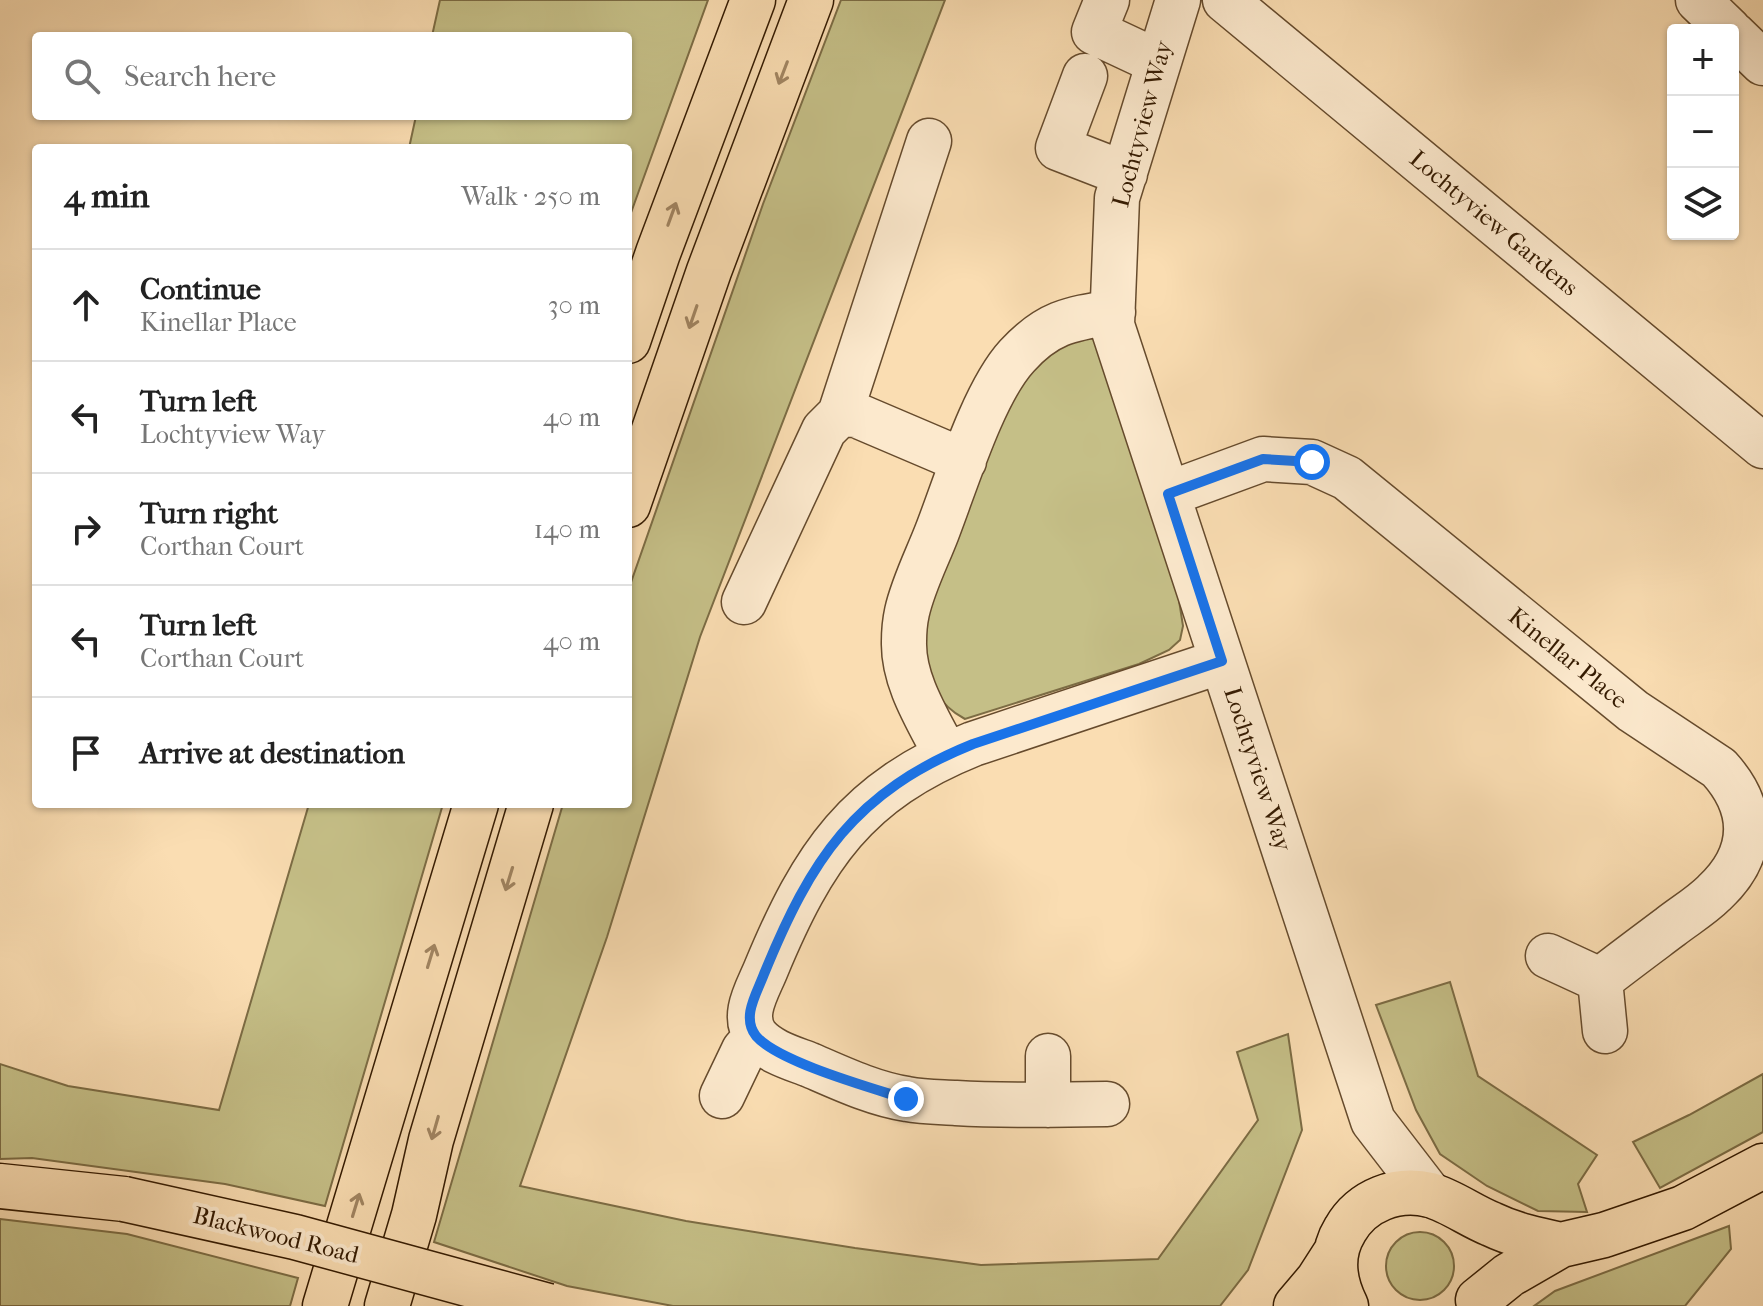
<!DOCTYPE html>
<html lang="en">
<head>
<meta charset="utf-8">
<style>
	body { margin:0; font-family:"IM FELL French Canon",serif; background:#f6f6f6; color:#222 }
	.controls { position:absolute; right:24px; top:24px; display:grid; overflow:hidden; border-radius:8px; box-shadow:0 2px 6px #0004 }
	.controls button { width:72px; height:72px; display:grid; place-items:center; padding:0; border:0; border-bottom:2px solid #e0e0e0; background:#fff; color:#222; font:40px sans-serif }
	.stop { position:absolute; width:24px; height:24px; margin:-18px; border:6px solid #1a73e8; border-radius:50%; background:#fff }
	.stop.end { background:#1a73e8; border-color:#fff; box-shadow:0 2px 8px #0008 }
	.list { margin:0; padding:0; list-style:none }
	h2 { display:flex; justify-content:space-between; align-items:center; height:104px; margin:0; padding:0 32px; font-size:34px }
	h2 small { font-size:26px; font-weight:400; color:#767676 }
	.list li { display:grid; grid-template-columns:52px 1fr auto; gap:24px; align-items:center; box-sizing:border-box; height:112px; padding:0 32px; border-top:2px solid #e0e0e0 }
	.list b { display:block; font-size:30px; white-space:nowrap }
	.list p { margin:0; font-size:26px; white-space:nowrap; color:#767676 }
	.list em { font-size:26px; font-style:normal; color:#767676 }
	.icon { flex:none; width:44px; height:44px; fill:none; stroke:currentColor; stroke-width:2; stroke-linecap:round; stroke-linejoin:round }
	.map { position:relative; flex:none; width:1763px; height:1306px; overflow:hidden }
	.search { position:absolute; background:#fff; box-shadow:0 2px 6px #0004; left:32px; top:32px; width:600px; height:88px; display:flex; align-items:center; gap:20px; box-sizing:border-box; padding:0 28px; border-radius:8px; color:#767676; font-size:30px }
	.panel { position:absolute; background:#fff; box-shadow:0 2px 6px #0004; left:32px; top:144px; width:600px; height:664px; border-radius:8px }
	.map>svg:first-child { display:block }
	.green { fill:#c5bf87; stroke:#7c6c44; stroke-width:2 }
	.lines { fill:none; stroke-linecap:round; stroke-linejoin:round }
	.minor-casing { stroke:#664b2d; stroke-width:47 }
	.major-casing { stroke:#341a01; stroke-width:47 }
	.highway-casing { stroke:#341a01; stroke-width:47 }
	.minor { stroke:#fce9cd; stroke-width:44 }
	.major { stroke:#faddb2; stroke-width:44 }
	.highway { stroke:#faddb2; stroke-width:44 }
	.major-bridge-casing { stroke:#341a01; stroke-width:47; stroke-linecap:butt }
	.major-bridge { stroke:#faddb2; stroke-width:44 }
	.oneway { stroke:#a18562 }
	.route { stroke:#1a73e8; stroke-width:10 }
	.labels { text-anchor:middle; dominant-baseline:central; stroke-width:8; stroke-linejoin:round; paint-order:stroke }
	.street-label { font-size:24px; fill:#341a01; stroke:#fce9cd }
</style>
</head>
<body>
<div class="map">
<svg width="1763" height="1306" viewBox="0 0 1763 1306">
	<rect width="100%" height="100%" fill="#faddb2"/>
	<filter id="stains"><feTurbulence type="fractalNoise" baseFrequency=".0025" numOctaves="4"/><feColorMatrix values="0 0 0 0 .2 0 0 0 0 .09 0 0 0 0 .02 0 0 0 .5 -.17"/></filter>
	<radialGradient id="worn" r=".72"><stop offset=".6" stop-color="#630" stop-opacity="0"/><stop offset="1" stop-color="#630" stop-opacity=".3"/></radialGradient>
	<path class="green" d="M440,0h268l-80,221v-73h-219l7,-32h212v-80h-196z
		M841,0h104l-245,637 -93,300 -87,249 166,35 169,27 126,17 177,-6 100,-139 -21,-68 51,-18 14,96 -54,140 -28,36h-547l-106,-20 -133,-44 129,-438h65v-213l135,-387z
		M1086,336l14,6 78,252 5,32 -3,14 -11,10 -30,14 -174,55c-85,-45 -13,-177 12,-242 9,-22 24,-73 37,-90 7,-10 27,-33 38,-40 9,-5 24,-8 34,-11z
		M309,804h134l-118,402 -100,-22 -193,-26 -32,1v-95l68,22 151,24z
		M1450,982l28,94 119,79 -19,29 9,28 -49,-1 -51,-25 -47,-32 -24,-44 -40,-105z
		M1763,1074v58l-103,56 -27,-46 56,-27z
		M0,1219l127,15 171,44 -8,28h-290z
		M1729,1226l2,23 -46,57h-151l21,-15z
		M1386 1266a34 34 0 1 1 68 0a34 34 0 1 1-68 0Z"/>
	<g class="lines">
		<g class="minor-casing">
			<path id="minor" d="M1107,0l-13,32 64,30
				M1178,0l-61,198 -5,127 261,796 57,74
				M1225,0l538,446
				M1698,0l31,30
				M1733,34l30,29
				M1085,76l-27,72 67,26
				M840,414l89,-273
				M1168,494l95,-35 49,3 35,16 286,233 86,57c38,42 36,87 -5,125 -13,13 -30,23 -44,34 -24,18 -47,35 -70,53
				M744,602l80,-172 16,-16 16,1 108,46
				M946,755c-17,-34 -43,-73 -42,-113 0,-9 1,-21 3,-30 6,-27 20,-54 30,-80 19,-49 46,-139 80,-176 31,-34 53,-37 96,-44
				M1548,956l52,24 5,51
				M1048,1056v49
				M722,1096l22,-46 12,-14
				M1107,1104c-50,1 -101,2 -151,-1 -16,-1 -33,-1 -49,-4 -33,-5 -67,-21 -97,-34 -18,-7 -40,-13 -53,-28 -17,-21 1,-48 9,-68 47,-113 90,-178 207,-225l249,-83"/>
		</g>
		<g class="major-casing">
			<path id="major" d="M0,1186l124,13
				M1478,1300l31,-25 52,-30 43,-10 79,-27 80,-42
				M1296,1306l22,-26 18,-28
				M1346,1306c-12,-24 -16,-52 -1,-76 17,-30 52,-43 85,-35 21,6 41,21 61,29 23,11 46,16 70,21"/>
		</g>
		<g class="highway-casing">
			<path id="highway" d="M628,341l30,-88 95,-253
				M628,505l81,-234 102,-271
				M325,1306l151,-502
				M387,1306l27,-91 17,-75 100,-336"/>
		</g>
		<use href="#minor" class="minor"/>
		<use href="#major" class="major"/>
		<use href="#highway" class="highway"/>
		<g class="major-bridge-casing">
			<path id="major-bridge" d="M124,1199l171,38 253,69"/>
		</g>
		<use href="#major-bridge" class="major-bridge"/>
	</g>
	<defs><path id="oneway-shaft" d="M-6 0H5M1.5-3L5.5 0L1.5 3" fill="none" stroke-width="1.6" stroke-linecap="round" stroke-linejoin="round" transform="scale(2)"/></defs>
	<g class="oneway">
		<use href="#oneway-shaft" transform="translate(783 73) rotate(111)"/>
		<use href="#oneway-shaft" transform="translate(672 214) rotate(-70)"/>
		<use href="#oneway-shaft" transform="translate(693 317) rotate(109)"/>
		<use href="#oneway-shaft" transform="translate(509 879) rotate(107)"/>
		<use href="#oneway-shaft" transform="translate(431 956) rotate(-73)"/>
		<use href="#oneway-shaft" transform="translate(435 1128) rotate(106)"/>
		<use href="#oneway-shaft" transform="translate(356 1205) rotate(-73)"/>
	</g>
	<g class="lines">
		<path class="route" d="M906,1099c-34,-11 -128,-37 -150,-63 -15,-19 1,-43 8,-62 47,-115 90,-182 209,-230l249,-83 -54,-167 95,-35 49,3"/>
	</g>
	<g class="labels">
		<g class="street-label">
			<text transform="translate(1142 124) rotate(-75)">Lochtyview Way</text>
			<text transform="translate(1494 223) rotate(40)">Lochtyview Gardens</text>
			<text transform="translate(1568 658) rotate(39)">Kinellar Place</text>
			<text transform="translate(1258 769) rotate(72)">Lochtyview Way</text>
			<text transform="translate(276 1235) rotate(14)">Blackwood Road</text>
		</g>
	</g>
	<rect width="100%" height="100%" filter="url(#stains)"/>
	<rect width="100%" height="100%" fill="url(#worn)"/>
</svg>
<div class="controls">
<button>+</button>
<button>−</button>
<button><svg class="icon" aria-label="layers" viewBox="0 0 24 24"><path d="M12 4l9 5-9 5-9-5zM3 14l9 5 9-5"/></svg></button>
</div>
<div class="stop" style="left:1312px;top:462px"></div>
<div class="stop end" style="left:906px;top:1099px"></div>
<div class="search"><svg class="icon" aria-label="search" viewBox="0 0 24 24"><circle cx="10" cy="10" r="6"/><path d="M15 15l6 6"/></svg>Search here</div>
<section class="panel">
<h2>4 min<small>Walk · 250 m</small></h2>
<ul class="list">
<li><svg class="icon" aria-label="ahead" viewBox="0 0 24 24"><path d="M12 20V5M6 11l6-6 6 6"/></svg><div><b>Continue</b><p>Kinellar Place</p></div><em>30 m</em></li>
<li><svg class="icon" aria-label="left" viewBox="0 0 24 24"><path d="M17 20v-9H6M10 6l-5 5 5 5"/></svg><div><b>Turn left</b><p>Lochtyview Way</p></div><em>40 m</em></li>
<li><svg class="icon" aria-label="right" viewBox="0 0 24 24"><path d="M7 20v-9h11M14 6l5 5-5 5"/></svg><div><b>Turn right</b><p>Corthan Court</p></div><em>140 m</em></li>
<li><svg class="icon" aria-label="left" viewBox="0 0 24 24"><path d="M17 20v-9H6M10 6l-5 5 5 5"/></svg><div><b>Turn left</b><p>Corthan Court</p></div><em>40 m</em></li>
<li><svg class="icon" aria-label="arrive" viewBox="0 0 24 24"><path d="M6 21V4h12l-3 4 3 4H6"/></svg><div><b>Arrive at destination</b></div></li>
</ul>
</section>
</div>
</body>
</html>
